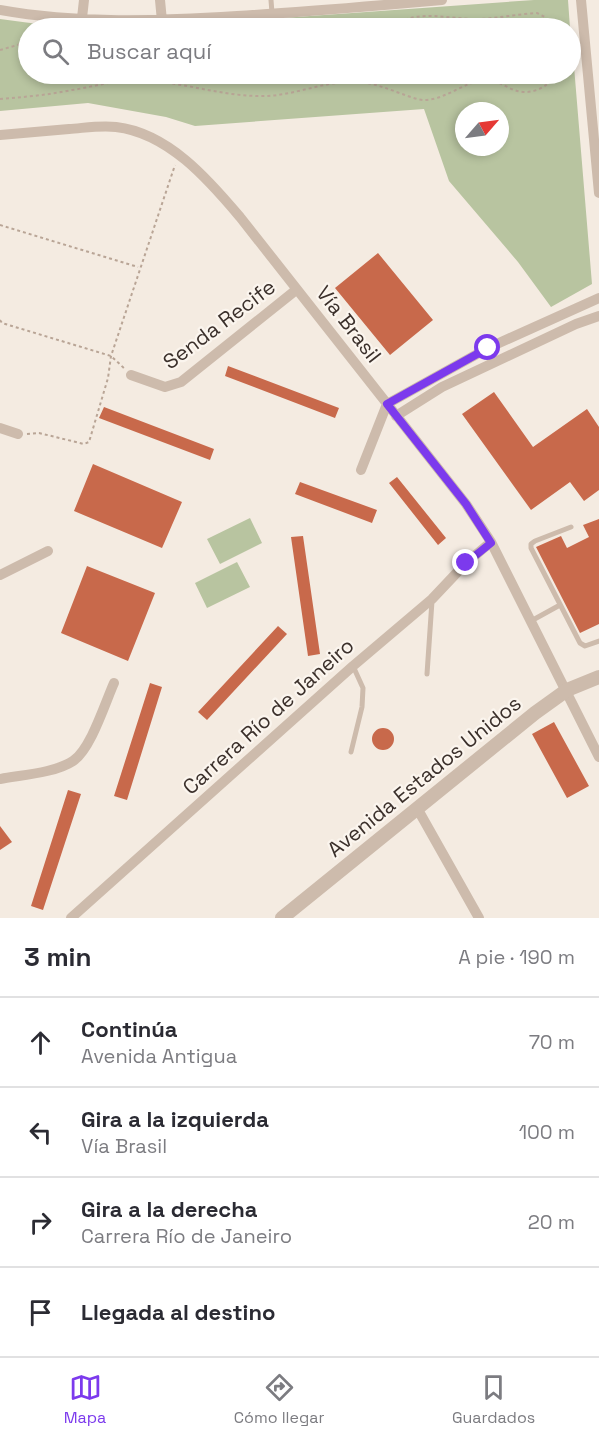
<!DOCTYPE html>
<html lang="es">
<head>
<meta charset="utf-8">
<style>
	body { margin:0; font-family:"Space Grotesk",sans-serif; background:#f7f7f7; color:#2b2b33 }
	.compass { position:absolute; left:455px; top:102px; width:54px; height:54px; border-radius:50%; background:#fff; box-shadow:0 3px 9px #0003; rotate:62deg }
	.stop { position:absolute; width:18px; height:18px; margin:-14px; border:4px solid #7c3aed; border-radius:50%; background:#fff }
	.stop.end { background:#7c3aed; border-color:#fff; box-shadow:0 2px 6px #0008 }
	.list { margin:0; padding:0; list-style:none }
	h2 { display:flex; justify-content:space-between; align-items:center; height:78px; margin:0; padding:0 24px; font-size:26px }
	h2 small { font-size:20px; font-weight:400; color:#7c7c81 }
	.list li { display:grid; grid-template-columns:39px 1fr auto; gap:18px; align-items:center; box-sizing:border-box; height:90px; padding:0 24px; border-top:2px solid #e1e1e2 }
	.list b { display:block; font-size:22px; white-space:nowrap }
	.list p { margin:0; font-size:20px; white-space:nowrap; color:#7c7c81 }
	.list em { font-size:20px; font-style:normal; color:#7c7c81 }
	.icon { flex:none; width:33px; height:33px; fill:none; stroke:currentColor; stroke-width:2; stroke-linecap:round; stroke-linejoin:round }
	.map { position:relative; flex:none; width:599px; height:918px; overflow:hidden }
	.search { position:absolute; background:#fff; box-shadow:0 3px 9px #0003; left:18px; right:18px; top:18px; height:66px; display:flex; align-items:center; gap:15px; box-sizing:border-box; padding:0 21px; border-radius:33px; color:#7c7c81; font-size:22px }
	.sheet { height:438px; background:#fff }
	nav { display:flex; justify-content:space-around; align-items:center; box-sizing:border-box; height:84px; border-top:2px solid #e1e1e2; background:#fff; font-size:16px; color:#7c7c81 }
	nav a { display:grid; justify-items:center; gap:3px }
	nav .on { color:#7c3aed }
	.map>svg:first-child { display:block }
	.green { fill:#b8c4a0; fill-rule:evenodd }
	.building { fill:#c8694b }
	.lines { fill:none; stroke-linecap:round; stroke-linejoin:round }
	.path { stroke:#b9a596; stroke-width:2; stroke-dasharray:3 3; stroke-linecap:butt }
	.service { stroke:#cdbbac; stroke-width:5 }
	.minor { stroke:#cdbbac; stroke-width:10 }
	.tertiary { stroke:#cdbbac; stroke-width:14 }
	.route { stroke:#7c3aed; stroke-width:8 }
	.labels { text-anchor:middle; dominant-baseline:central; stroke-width:4.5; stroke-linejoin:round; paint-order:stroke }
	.street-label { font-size:21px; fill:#3b302b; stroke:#fbf5ee }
</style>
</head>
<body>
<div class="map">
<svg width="599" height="918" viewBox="0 0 599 918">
	<rect width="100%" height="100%" fill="#f4ebe1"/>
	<path class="green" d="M534,0h34l2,28h-429z
		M0,19l68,9h-40v46h542l1,-44 21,254 -41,23 -33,-45 -69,-81 -25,-72 -229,17 -29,-9 -78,-14 -88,8zM464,111h36v36h-36z
		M250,518l12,25 -42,21 -13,-25z
		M237,562l13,25 -43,21 -12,-25z"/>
	<path class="building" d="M378,253l55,67 -43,35 -55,-67z
		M228,366l111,42 -4,10 -110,-42z
		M494,392l39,55 54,-38 12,18v63l-15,11 -14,-19 -39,28 -69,-96z
		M104,407l110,42 -4,11 -111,-42z
		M93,464l89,38 -20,46 -88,-37z
		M397,477l49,61 -8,7 -49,-62z
		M300,482l77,28 -5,13 -77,-29z
		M599,519v105l-19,9 -44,-86 25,-11 6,12 22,-11 -6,-12z
		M303,536l17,118 -12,2 -17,-119z
		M87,566l68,27 -27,68 -67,-28z
		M278,626l9,8 -80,86 -9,-8z
		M150,683l12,4 -35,113 -13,-4z
		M554,722l35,64 -22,12 -35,-64z
		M372 739a11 11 0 1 1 22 0a11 11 0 1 1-22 0Z
		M68,790l13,4 -38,116 -12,-4z
		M0,826l12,16 -12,8z"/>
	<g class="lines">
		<path class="path" d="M389,28c30,-21 58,-8 91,-9 19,-1 38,-5 57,-6l8,4 9,11
			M0,50l28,-8
			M0,99c24,-2 48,-4 72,-9 21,-3 42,-10 63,-10 42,0 83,16 125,16 32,1 62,-15 94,-14 17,0 32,6 48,12 7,2 15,6 22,6 21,0 40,-18 60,-20 11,-1 20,6 30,10 16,6 34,-2 42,-16
			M0,225l138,42
			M0,320l2,3 109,33 14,13
			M27,434l12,-1 45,11 5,-2 19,-64 3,-22 64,-191"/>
		<path class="service" d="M271,0l1,13
			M571,527l-36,14 -4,3v4l49,95 5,3 14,-5
			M531,621l29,-16
			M427,674l5,-73
			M351,752l11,-45 1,-19 -10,-22"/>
		<path class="minor" d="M160,0l2,21
			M581,0l18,193
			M0,10c78,14 159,11 237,6 69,-4 137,-10 205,-16
			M82,18l2,-18
			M0,135c23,-2 46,-4 69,-6 15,-1 32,-4 47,-2 52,6 92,52 124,90l226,287 25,38 108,215
			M131,375l34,12 16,-5 115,-92
			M396,416l46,-29 134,-63 23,-8
			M0,428l18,6
			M361,470l26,-66 101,-56 111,-50
			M0,575l48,-24
			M0,779c21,-4 55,-6 73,-18 18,-12 32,-58 41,-78
			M417,808l62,110
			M71,918l282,-252 79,-67 34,-36 25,-21"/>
		<path class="tertiary" d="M282,918l253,-205 32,-23 32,-13"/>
	</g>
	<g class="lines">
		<path class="route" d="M466,563l25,-20 -25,-39 -79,-100 101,-56"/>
	</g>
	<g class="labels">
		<g class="street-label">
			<text transform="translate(219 324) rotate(-37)">Senda Recife</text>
			<text transform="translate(349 324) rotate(52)">Vía Brasil</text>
			<text transform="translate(268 716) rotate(-42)">Carrera Río de Janeiro</text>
			<text transform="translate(424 776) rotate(-39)">Avenida Estados Unidos</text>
		</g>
	</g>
</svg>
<svg class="compass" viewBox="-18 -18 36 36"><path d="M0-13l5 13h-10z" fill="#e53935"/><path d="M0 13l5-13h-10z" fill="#7c7c81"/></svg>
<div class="stop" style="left:488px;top:348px"></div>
<div class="stop end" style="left:466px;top:563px"></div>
<div class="search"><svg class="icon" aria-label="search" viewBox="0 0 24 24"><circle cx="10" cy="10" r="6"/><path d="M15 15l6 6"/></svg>Buscar aquí</div>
</div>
<section class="sheet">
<h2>3 min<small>A pie · 190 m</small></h2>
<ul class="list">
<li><svg class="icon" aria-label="ahead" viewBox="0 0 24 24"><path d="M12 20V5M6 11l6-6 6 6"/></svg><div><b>Continúa</b><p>Avenida Antigua</p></div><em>70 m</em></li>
<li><svg class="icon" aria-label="left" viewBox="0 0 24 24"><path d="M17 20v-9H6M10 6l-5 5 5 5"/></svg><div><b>Gira a la izquierda</b><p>Vía Brasil</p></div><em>100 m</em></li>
<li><svg class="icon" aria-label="right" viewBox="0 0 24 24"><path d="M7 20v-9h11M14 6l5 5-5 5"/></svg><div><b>Gira a la derecha</b><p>Carrera Río de Janeiro</p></div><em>20 m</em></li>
<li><svg class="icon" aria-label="arrive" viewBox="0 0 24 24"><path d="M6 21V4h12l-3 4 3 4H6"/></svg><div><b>Llegada al destino</b></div></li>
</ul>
</section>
<nav>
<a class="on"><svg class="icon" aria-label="map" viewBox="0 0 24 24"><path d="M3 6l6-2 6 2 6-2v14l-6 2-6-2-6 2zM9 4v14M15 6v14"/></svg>Mapa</a>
<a><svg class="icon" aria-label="directions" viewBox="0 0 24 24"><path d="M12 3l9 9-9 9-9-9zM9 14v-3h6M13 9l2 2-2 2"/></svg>Cómo llegar</a>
<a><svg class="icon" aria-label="saved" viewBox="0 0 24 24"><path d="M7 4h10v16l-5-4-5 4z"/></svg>Guardados</a>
</nav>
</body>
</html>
